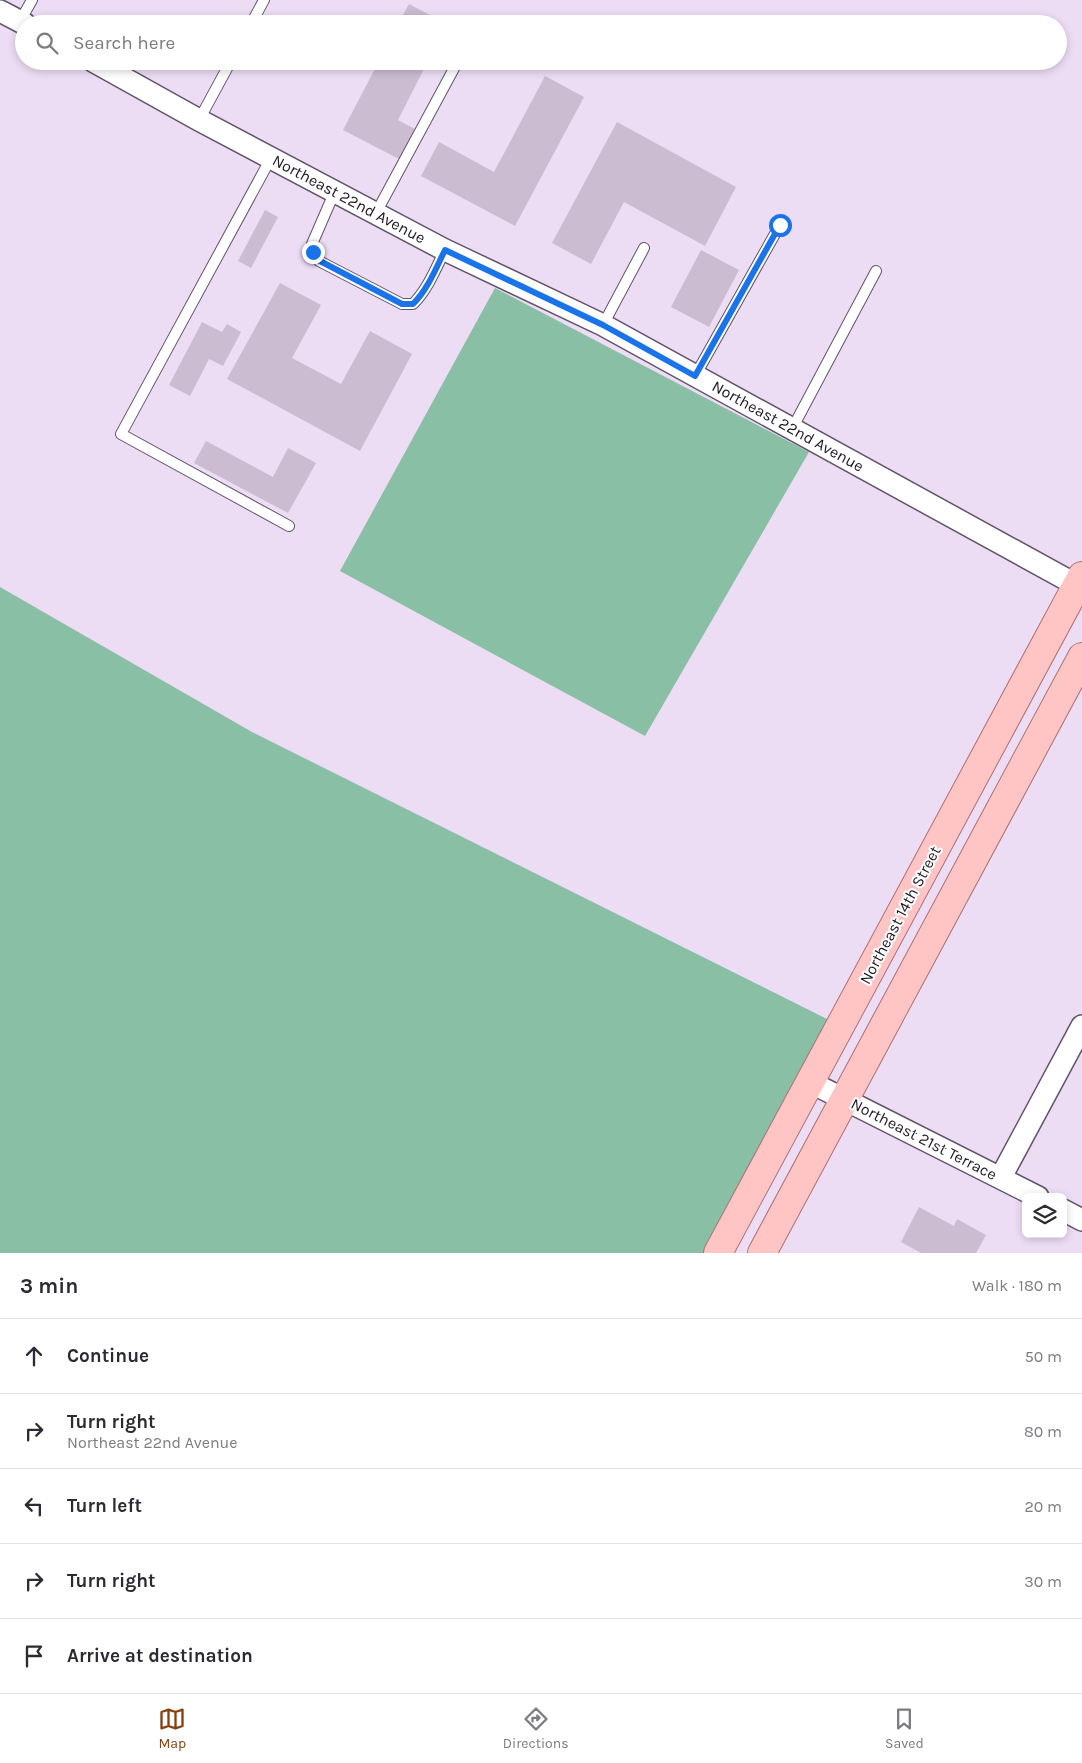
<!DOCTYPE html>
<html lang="en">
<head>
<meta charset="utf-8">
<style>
	body { margin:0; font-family:Karla,sans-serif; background:#f7f7f7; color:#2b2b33 }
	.controls { position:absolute; right:15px; bottom:15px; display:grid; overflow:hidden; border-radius:8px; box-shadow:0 2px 8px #0003 }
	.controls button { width:45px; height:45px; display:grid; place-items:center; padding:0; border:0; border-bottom:1px solid #e1e1e2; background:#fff; color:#2b2b33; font:25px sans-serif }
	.stop { position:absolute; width:15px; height:15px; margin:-11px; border:4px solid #1a73e8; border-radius:50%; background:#fff }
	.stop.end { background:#1a73e8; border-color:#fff; box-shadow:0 1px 5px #0008 }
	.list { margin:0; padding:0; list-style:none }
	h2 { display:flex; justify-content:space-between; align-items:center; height:65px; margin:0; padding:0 20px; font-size:21px }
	h2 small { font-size:16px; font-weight:400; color:#7c7c81 }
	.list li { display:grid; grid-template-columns:32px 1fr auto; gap:15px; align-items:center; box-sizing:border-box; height:75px; padding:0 20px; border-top:1px solid #e1e1e2 }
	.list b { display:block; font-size:19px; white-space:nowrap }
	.list p { margin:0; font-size:16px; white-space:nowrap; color:#7c7c81 }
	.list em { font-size:16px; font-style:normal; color:#7c7c81 }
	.icon { flex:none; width:28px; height:28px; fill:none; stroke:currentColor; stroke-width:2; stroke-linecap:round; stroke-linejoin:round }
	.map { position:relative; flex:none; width:1082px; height:1253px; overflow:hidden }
	.search { position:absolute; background:#fff; box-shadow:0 2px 8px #0003; left:15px; right:15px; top:15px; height:55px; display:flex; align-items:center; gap:12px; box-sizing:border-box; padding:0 18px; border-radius:28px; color:#7c7c81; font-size:19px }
	.sheet { height:440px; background:#fff }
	nav { display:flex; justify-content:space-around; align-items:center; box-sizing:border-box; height:70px; border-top:1px solid #e1e1e2; background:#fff; font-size:14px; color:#7c7c81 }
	nav a { display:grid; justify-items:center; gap:2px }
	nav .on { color:#844211 }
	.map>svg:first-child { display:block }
	.forest { fill:#89bfa4 }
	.building { fill:#cbbcd2 }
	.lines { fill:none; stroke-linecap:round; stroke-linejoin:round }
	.service-casing { stroke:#615468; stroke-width:12 }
	.minor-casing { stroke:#615468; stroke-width:24 }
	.primary-casing { stroke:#af6f72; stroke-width:30 }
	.service { stroke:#fff; stroke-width:10 }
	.minor { stroke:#fff; stroke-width:21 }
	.primary { stroke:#fec5c4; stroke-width:28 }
	.route { stroke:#1a73e8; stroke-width:6 }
	.labels { text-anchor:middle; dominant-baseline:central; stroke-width:4; stroke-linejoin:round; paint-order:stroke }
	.street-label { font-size:16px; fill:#1f1921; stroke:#fff }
</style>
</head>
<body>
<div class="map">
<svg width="1082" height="1253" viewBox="0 0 1082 1253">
	<rect width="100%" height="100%" fill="#ecddf4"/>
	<path class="forest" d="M495,288l314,164 -164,284 -305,-165z
		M0,587l252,145 577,288 -126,233h-703z"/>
	<path class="building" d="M409,4l38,20h-49z
		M379,61h49l-30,59 17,9 -16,30 -56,-29z
		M545,76l39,21 -69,129 -94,-50 18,-34 55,30z
		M617,122l119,65 -31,59 -81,-44 -33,62 -39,-21z
		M265,210l13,7 -27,51 -13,-7z
		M701,250l38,20 -30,57 -38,-20z
		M280,283l41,22 -29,53 49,26 29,-53 42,23 -52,97 -133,-72z
		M202,322l20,10 5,-8 14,8 -18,34 -14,-7 -19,37 -21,-11z
		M206,441l67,36 15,-29 28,15 -28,50 -94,-50z
		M919,1207l35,19 3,-7 29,16 -10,18h-55l-20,-11z"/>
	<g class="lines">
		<g class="service-casing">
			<path id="service" d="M20,21l12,-21
				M251,24l13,-24
				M199,120l32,-59
				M271,158l-150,276 168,92
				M335,191l-23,53 1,8 6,9 83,43h11c15,-15 23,-36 32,-54
				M376,213l82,-152
				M603,325l41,-77
				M695,376l85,-151
				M792,429l84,-158"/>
		</g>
		<g class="minor-casing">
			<path id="minor" d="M0,11l25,13
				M93,61l106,59 246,130 158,75 479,263
				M810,1082l228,115
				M1001,1177l81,-151
				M1063,1210l19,10"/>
		</g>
		<g class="primary-casing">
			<path id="primary" d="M718,1253l364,-677
				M762,1253l320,-596"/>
		</g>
		<use href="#service" class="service"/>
		<use href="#minor" class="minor"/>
		<use href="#primary" class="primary"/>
	</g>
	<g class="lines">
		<path class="route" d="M313,252l7,9 82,43h11c15,-15 23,-36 32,-54l158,75 92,51 85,-151"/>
	</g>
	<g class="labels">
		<g class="street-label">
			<text transform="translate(349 199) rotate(28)">Northeast 22nd Avenue</text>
			<text transform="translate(788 426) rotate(29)">Northeast 22nd Avenue</text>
			<text transform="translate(900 915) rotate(-62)">Northeast 14th Street</text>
			<text transform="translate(924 1139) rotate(27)">Northeast 21st Terrace</text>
		</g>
	</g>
</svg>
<div class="controls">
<button><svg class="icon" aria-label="layers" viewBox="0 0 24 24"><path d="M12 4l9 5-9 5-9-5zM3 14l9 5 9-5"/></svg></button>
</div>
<div class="stop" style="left:780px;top:225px"></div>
<div class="stop end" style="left:313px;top:252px"></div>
<div class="search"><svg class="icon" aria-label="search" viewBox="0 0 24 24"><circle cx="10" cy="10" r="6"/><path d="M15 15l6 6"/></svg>Search here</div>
</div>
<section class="sheet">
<h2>3 min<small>Walk · 180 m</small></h2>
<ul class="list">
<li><svg class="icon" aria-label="ahead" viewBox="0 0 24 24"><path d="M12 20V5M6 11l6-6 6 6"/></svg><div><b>Continue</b></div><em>50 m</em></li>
<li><svg class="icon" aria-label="right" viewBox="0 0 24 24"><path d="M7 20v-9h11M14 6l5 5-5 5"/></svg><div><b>Turn right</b><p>Northeast 22nd Avenue</p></div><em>80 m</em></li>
<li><svg class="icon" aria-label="left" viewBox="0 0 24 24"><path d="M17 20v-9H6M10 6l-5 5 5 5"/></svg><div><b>Turn left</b></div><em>20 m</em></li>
<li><svg class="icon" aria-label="right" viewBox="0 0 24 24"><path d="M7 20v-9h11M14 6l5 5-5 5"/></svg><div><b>Turn right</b></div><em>30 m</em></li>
<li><svg class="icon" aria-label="arrive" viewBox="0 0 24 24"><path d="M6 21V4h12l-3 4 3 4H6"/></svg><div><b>Arrive at destination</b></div></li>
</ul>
</section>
<nav>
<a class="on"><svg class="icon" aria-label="map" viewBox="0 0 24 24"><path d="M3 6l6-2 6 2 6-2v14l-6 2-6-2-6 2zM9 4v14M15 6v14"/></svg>Map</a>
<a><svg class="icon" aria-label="directions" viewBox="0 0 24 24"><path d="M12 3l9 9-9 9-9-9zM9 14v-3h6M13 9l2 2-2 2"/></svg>Directions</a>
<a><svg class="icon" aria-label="saved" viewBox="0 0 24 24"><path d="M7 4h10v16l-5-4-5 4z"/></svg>Saved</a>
</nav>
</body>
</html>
